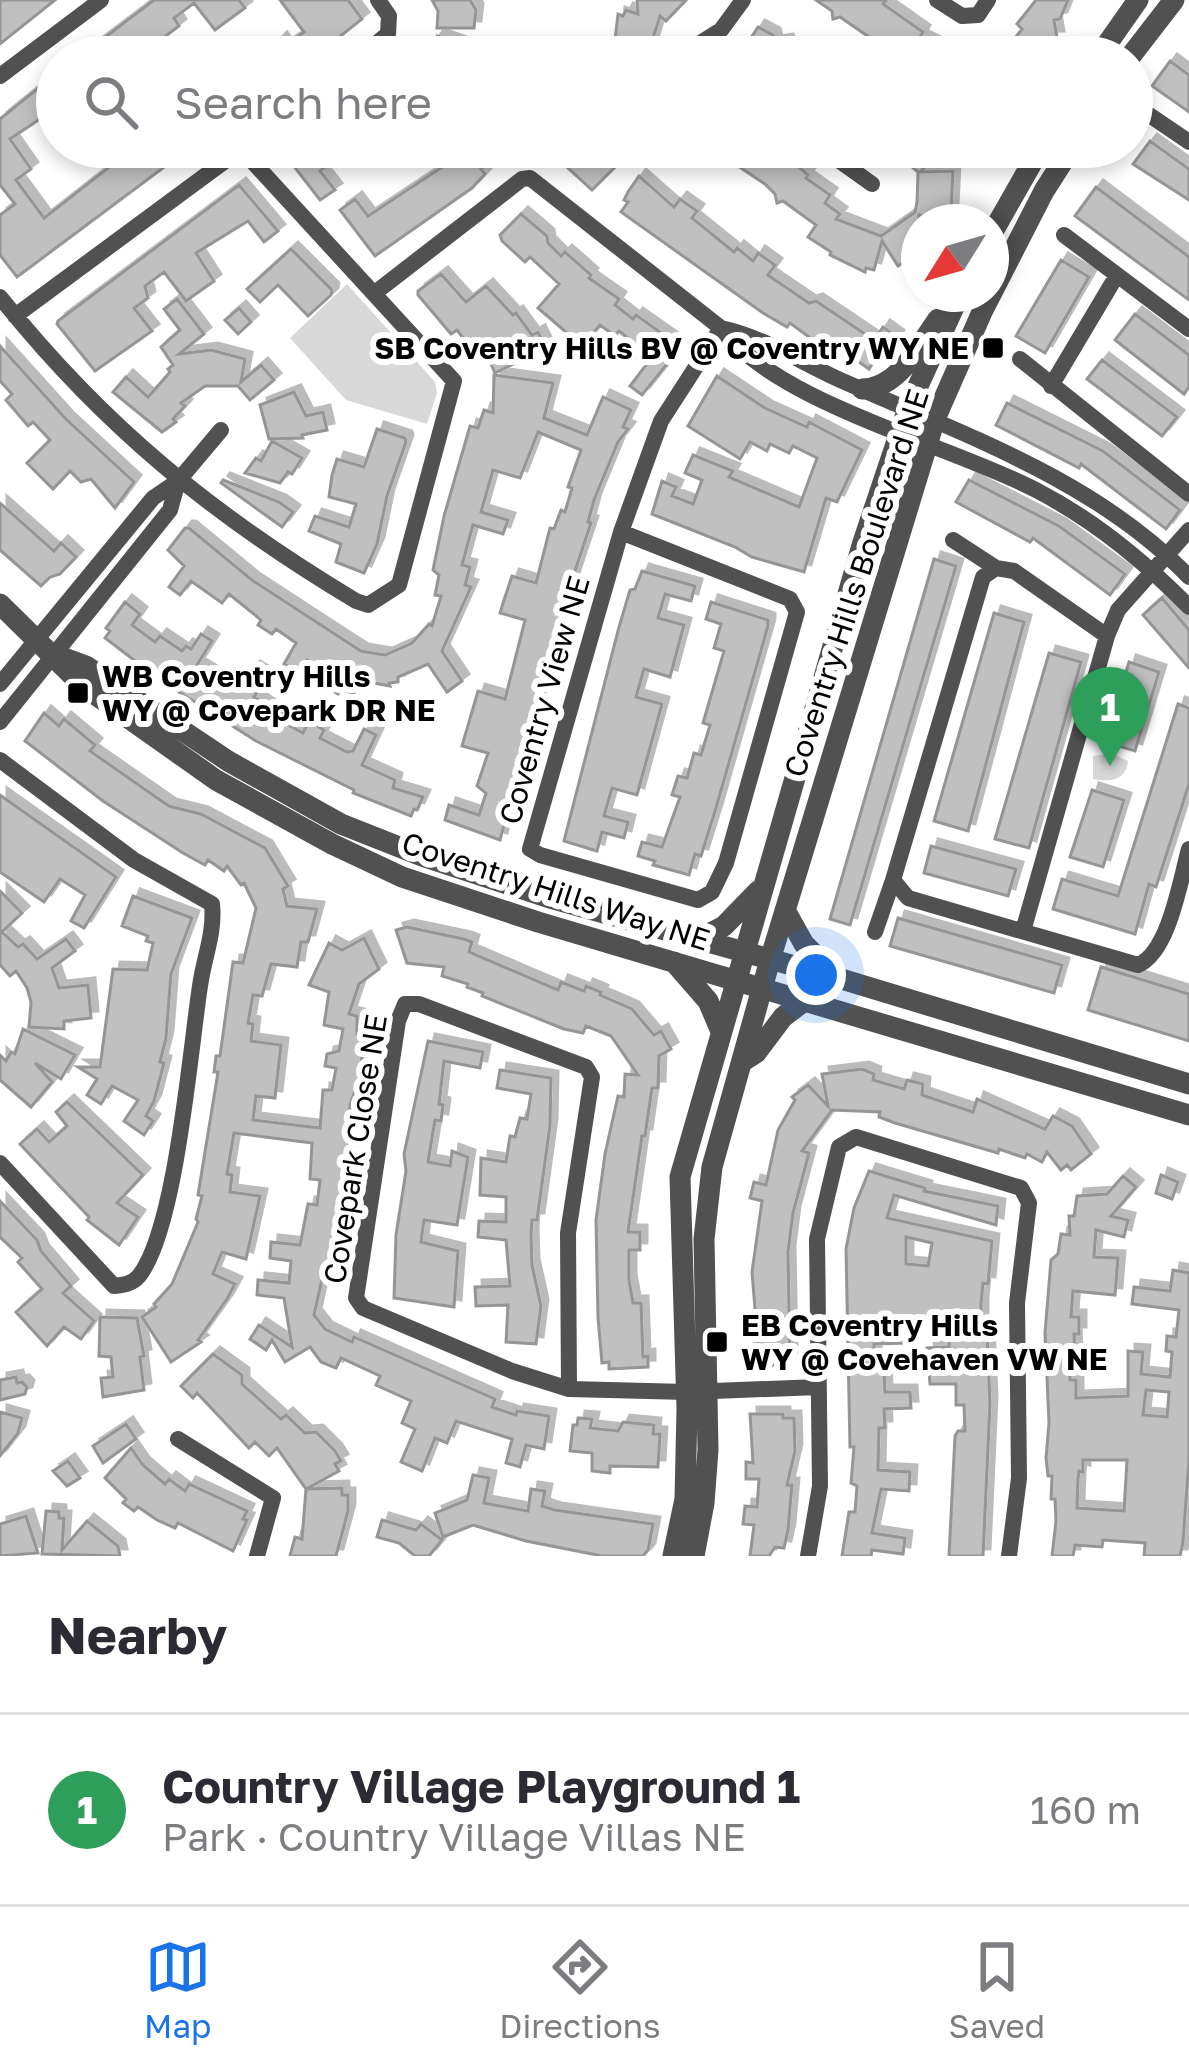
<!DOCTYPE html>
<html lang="en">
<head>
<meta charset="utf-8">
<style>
	body { margin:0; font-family:"Golos Text",sans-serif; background:#f2f2f3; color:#2b2b33 }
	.compass { position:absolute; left:901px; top:204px; width:108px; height:108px; border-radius:50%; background:#fff; box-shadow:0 6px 18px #0003; rotate:233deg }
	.you { position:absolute; left:816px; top:975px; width:42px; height:42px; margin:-30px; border:9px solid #fff; border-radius:50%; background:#1a73e8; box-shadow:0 0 0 18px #1a73e833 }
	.badge { display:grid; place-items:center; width:78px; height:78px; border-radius:50%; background:#1a73e8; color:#fff; font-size:39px; font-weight:700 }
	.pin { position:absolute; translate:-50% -99px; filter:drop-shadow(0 3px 6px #0008) }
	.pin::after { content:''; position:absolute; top:63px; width:42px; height:36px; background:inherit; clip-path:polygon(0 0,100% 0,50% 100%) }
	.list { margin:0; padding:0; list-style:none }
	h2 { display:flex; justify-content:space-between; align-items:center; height:156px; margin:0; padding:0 48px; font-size:51px }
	h2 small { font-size:39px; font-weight:400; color:#7c7c81 }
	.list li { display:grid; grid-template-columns:78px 1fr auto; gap:36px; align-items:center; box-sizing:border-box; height:192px; padding:0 48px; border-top:3px solid #e1e1e2 }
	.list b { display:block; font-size:45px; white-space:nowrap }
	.list p { margin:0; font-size:39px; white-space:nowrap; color:#7c7c81 }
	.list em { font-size:39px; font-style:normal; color:#7c7c81 }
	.icon { flex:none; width:66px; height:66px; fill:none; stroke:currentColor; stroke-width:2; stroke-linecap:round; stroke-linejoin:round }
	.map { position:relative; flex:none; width:1189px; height:1556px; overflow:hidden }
	.search { position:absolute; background:#fff; box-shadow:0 6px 18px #0003; left:36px; right:36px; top:36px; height:132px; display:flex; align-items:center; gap:30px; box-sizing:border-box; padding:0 42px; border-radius:66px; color:#7c7c81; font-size:45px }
	.sheet { height:348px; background:#fff }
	nav { display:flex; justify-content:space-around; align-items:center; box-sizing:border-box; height:168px; border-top:3px solid #e1e1e2; background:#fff; font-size:33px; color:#7c7c81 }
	nav a { display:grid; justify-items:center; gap:6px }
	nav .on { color:#1a73e8 }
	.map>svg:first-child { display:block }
	.green { fill:#d8d8d8 }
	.building { fill:#c0c0c0; stroke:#959595; stroke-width:3; fill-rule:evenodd; filter:url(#shadow) }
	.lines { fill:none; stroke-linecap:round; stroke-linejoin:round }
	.minor { stroke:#515151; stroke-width:16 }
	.tertiary { stroke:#515151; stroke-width:21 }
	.poi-dot { fill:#000; stroke:#fff; stroke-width:4.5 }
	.labels { text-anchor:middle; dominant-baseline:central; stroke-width:12; stroke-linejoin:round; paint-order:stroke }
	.poi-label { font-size:30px; font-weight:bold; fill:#000; stroke:#fff; text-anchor:start }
	.street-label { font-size:30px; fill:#000; stroke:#fff }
</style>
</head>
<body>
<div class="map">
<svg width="1189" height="1556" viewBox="0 0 1189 1556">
	<defs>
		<filter id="shadow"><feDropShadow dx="7" dy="-7" stdDeviation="0" flood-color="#0004"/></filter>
	</defs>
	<rect width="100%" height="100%" fill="#fff"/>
	<path class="green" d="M347,284l88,98 2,11 -10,31 -81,-24 -56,-62z
		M1113,754l15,7c-2,20 -18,21 -35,18v-23z"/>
	<path class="building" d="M0,0h55l-55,44z
		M154,0h85l6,8 -30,22 -21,-27 -20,15 5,8 -28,21 -4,-6 -22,16h-46z
		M280,0h68l14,19 -48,38h-50l16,-18 5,7 19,-14z
		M432,0h38l6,10 -2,18h-37l1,-17z
		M637,0h49l-20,21 -6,-5 -13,41h-34l5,-43 5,2 3,-6 12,4z
		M816,0h70l-3,4 40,28 -3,5 40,20h-62l-58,-40 -7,2 -1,-8z
		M1036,0h32l-8,19 -6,1 3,18h-6l-15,19h-36l22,-28 -5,-5z
		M758,27l15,8 2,8 11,-2 2,6 14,10h-56l3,-5 -5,-3z
		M437,36l31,11 -3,10h-41z
		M1170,61l19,14v37l-37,-26z
		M57,73v56l-11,-14 -36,24 21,30 -15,11 28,38 64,-50 -15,-21h45l6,7 9,-7h38l-174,130 -17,-22v-40l15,-11 -15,-19v-66z
		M1150,141l39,28v31l-56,-36z
		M284,147h66l-30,24 15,19 -15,10 -34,-44z
		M450,147h68l-37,22 4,5 -13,14 -97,68 -35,-46 15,-11 13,17 89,-59z
		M538,147h57l26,14 -29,29 -24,-22 5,-7z
		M721,147h46l13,10 3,-4 25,22 -2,3 24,17 -5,8 15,11 -4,5 45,17 34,-24 2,-10 1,-30 -29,-25h58l-27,25 33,-1 -2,41 7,10 -39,-7v44l-13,8 -3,-4 -5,3 -16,-25 -8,29 -8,-2 -1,4 -35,-17 1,-3 -23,-15 8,-12 -33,-24 -6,2 -2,-9 -10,-10 -30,-20 -9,-2 -10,-8z
		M639,176l35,31 6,-8 17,12 -5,7 42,34 3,-4 16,13 5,-8 17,12 -7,10 41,28 7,-2 58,39 9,-13 14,10 -19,26 -4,-2 -5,8 -21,-15 -4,5 -16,-8 -38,-28 -3,4 -24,-14 -142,-101 7,-10 -4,-2 4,-8z
		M239,185l39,46 -14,11 -16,-21 -52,32 18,28 -28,20 -22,-29 -19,14 3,12 -14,10 18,23 -57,40 -38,-47 1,-3z
		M1096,187l93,70v43l-114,-84z
		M521,214l26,22 1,7 13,13 4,-4 26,23 -2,3 30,21 -4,6 18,14 3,-4 41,29 2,5 -37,46 -12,-9 16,-21 -16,-12 6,-8 -17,-14 -4,5 -15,-11 -18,21 -44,-38 21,-24 -29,-27 -5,5 -23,-21 -2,-6z
		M291,249l41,41 -1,5 -23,21 -30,-31 -18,17 -13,-13z
		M1061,260l28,17 -44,76 -29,-17z
		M441,274l25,28 20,-16 27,29 3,-2 16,22 6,-3 8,16 -51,25 -8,-18 -4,3 -10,-16 -4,4 -12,-16 -6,4 -33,-39v-4z
		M177,299l27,35 -25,20 32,-4 34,9 -4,23 20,-17 13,15 -24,20 -12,-14h-33l-24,17 4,3 -12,13 3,3 -14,10 -49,-40 13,-15 22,20 22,-25 -2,-3 5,-4 -12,-18 19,-17 -16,-21z
		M239,308l12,14 -13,12 -13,-14z
		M1135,314l54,41v32l-5,7 -69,-54z
		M0,346l66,73 68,63 -19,26 -24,-29 -10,3 -11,-11 -17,18 -26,-26 23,-23 -17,-18 -5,4 -22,-26 6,-6 -12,-13z
		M1102,360l75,57 -15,19 -75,-57z
		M494,375l59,8 -9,35 43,17 16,-38 28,13 -8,17 5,2 -10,13 -24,58 -6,22 3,1 -28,84 -63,233 -55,-20 4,-15 30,10 7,-22 -9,-7 11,-33 -26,-7 16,-55 27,8 20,-79 -25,-7 4,-13 8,-24 24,7 14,-55 4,1 7,-19 4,2 7,-24 -4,-1 13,-37 -43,-18 -18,46 -27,-8 -12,42 27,8 -5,14 -30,-9 -11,40 8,2 -5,18 6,2 -29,64 20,30 -15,11 -19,-28 -30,13v5l-9,1 1,3 -33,-6 -3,13 -14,-3 -2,4 -14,-8 7,-12 -24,-14 -8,13 -15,-9 12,-21 -20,-14 -4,5 -14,-9 3,-5 -32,-26 -7,9 -31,-22 -11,14 -11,-8 15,-21 -16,-16 17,-22h4l63,52 109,71 24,4 27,-12 17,-19 3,2 9,-30 -6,-1 4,-20 -6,-5 11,-54 26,-90 8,2 6,-18 9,3z
		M717,376l48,32 42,19 2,-5 53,28 -25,52 -11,-4 -22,74 -52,-15 -17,-10 -83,-33 10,-33 14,6 -4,9 21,8 9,-24 -17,-7 8,-18 40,16 -4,6 70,30 18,-49 -24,-12 -4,7 -19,-9 -3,7 -17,-9 -10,17 -52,-33z
		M294,392l12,24 17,-4 4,18 -25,5 1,3 -34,1 -9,-34z
		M1007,403l96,48 77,59 -14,19 -85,-65 -2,4 -83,-43z
		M377,429l28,9 1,4 -19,54 -10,48 -13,29 -28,-11 5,-18 -32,-13 6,-15 34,11 7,-23 -27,-7 3,-22 5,-16 27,8z
		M272,441l30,17 -10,16 -4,-2 -8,11 -35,-10 11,-15 5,3z
		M223,480l56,22 14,10 -11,15 -61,-44z
		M969,480l90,46 66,48 -15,21 -77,-57 -3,4 -74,-40z
		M0,503l54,48 7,-8 15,14 -16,17 -10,3 -9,9 -41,-36z
		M934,559l22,7 -106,359 -20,-6z
		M642,571l53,15 -4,15 -26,-7 -7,24 26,7 -14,52 -26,-8 -8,28 26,7 -25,91 -25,-7 -8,28 24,6 -4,16 -22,-6 -5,19 -33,-10 55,-214 11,-37 5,-1z
		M1162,598l27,32v38l-46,-53z
		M125,602l15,12 -8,11 23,17 5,-6 22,15 4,-5 5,3 10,-15 11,7 -15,24 28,17 2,-3 14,9 12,-20 14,8 -13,21 19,13 -3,5 33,18 6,-12 15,9 -4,8 27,14 6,-1 11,-22 12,6 -14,30 33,15 -2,8 30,9 -6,13 -3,-1 -3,7 -58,-23 1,-3 -98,-49 -96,-61 -55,-42 5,-7 -4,-3z
		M711,602l57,18v6l-52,182 -15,48 -6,-2 -6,21 -36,-10 2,-4 -17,-5 4,-14 20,5 18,-50 -8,-2 6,-19 9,2 7,-25 7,2 9,-30 -7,-2 21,-72 -10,-3 7,-24 -15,-5z
		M994,613l30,9 -56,209 -34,-10z
		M1049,653l32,9 -52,186 -34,-9z
		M1129,662l30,10 -24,79 -30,-9z
		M1178,704l11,4v76l-33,103 -7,-3 -14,50 -82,-25 9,-30 56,17z
		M44,713l15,13 5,-7 31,26 -5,6 79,55 32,8 64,34 23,38 -5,3 4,17 30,3 -9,33h-7l-4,25 -26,-3 -9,32 -9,-1 -5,28 5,1 -2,17 30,4 -6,53 -19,-2 -3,24 67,8 3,-38h9l4,-22 -11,-2 2,-12 12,-3 4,-22 -19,-4 5,-33 -20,-7 20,-42 13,7 22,-12 15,31 -20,15 -10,30 8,2v18l7,1 -4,41 -10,29 -3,26h3l-18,131h-6l-12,53 11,14 27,13 2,-5 141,62 -3,8 24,8 1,-4 32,5 -5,33 -18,-4 -6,22 -14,-4 6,-24 -56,-18 -9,22 -12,-5 -13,33 -21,-9 14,-33 -13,-6 9,-22 -35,-16 4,-9 -39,-18 -5,10 -15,-6 -11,-15 -25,15 -13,-22 -6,10 -16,-11 9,-14 33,22 -8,-49 -27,-3 1,-15 31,3 2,-22 -21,-3 1,-16 29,3 8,-41 9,1 3,-25 -10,-1 2,-36 -78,-10 -7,41 5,1 -2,17 30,4 -14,63 -24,-7 -9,22 22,10 -8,15 -29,41 3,2 -30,20 -29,-45 14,-10 -2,-3 18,-20 26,-62 -2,-3 6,-23 -4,-1 20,-123h-4l2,-16h4l13,-94 10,1 13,-55 -12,-25 -3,2 -14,-19 -3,5 -16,-11 -3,5 -22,-12 -80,-52 -78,-60z
		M1092,790l32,10 -21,67 -33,-10z
		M0,795l116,82 -32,51 -13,-7 14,-26 -25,-16 -16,23 -44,-30z
		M931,846l85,23 -8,27 -84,-23z
		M0,891l22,22 -20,19 16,15 5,-3 14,15 29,-20 9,12 -23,17 7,20 29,-3 3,33 -27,3v8l-35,-2 2,-25 -4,-14 -11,-17 -6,5 -10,-11z
		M133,896l59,22 -21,56 -5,64 -6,24 4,1 -10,38 -8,15 7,5 -9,14 -20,-14 14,-21 -26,-14 -11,18 -14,-9 10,-16 -19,-12h22l13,-98 34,1 6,-27 -7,-2 2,-5 -26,-10z
		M898,918l164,47 -8,28 -164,-47z
		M407,927l57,12 8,3 -3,10 89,38 3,-8 23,9 2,-5 15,6 -1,3 32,14 22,26 7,-4 10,18 -12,7 -1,32h-6l-7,48h-3l-14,96h12v18h-11v30l4,23h8l2,54 5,-1v11l-39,2v-7l-7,1 -4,-45 -2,-98 9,-66 13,-58 6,1 1,-23 13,1 -27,-39 -25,-10 -3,7 -19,-4 -82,-33 1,-3 -16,-6 1,-3 -26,-8 2,-9 -37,-4 -11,-33z
		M1101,967l88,27v47l-101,-31z
		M23,1029l52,26 -14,24 -26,-16 17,19 -21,25 -31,-27v-25l6,6 5,-9 4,2z
		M428,1041l55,11 -3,16 -36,-7 -5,43 4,1 -2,16 -6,-1 -7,42 22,4 2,-15 16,6 -11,68 -33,-5 -3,22 37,9 -4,56 -60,-9 2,-63 10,-64 -2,-17z
		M862,1069l12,5 -1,6 31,9 3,-9 16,4 -1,11 51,17 4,-13 68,30 8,-13 19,10 19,28 -20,16 -4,-5 -6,5 -14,-18 -5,10 -15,-8 -2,4 -26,-9 -1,4 -103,-30 -16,-6 1,-5 -48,-2 -30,41 7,2 -16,60 -5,39 2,108h-8v5l-34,1 -1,-19 11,-1 -6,-74 10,-71 -12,-3 4,-16 12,3 12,-55 17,-30 -3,-3 16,-12 20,21 -6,-32z
		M500,1070l51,8 -1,48 -13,94h-5l-1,15 1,30 9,41 -5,38 -30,-2 2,-37 -32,1 -1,-19 35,-1 -4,-46 -28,-3 1,-16 27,1v-25l-26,-2 1,-37 25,4 4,-26 5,1 5,-19 7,1 4,-25 -34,-6z
		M67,1102l76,73 -26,28 21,14 -19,28 -32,-25 2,-3 -69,-73 17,-15 12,13 18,-16 -11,-14z
		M869,1171l56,17 -1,3 74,15 -2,19 -102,-30 -7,23 105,23 -4,43 -5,-1 -2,21v24l6,2 3,74 -7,152h-34l6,-120 3,-5h7l-1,-26h-8v-21h-26l-3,-36 22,-1 1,-23 -3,-3 -40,-2 1,24 -34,1v4l1,23h9l1,21h25l1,16 -27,1 1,19h-6l-1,42 32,2 -1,19 -28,-2 -9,44 33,5 -2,16 -31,-4 -1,6h-29l7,-44h6l2,-26 -6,-3 3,-36h-4l-4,-198 8,-41zM906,1237l26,6 -4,23 -22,-2z
		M1161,1175l17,7 -6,17 -16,-6z
		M1123,1176l13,11 -25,29 17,4 -4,17 -28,-7 -2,27 24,1 -3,37 -42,-4 -2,26h8v17h-5l1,21 -5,1v24h6v18l52,-2v-45l15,1 -2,22 29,3 2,-25 -6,-1 1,-15 9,1 3,-27 -47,-6 2,-17 36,4 3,-21 16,3v187l-6,82 -3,14h-36l1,-13 -42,-3 -1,7 -27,-2 -2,11h-21l4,-35 -1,-22h-4l1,-23h-4l-2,-18 3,-35 -4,-90 6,-73 7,-6 3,-20 9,1 -1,-19h5l3,-20 30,-2zM1146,1390l23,2 -2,25 -24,-2zM1083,1460h44l-3,51 -47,-3 1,-29 1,-8 4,1z
		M0,1201l37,39 4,11 30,35 -8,7 31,28 -13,18 -17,-12 -17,19 -31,-34 26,-23 -24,-27 4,-4 -22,-21z
		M100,1317l37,1 7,38 -4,1 4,33 -41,7 -2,-19 12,-1 -2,-20 -12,-1z
		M213,1354l29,21v9l39,35 5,-4 19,18 11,-1 19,19 6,10 -6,3 4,7 -33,18 -29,-41 -8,8 -14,-14 -6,6 -52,-55 -4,5 -12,-12z
		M16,1377l1,6 5,-1 5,5 -2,7 -25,6v-20z
		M0,1412l22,6 -4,15 -18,23z
		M750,1414h33v4h11l1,33 -8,34h5l-4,45 -4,18 -9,-1 -6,9h-19l4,-31 -11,-1 2,-18 12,1 2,-28h-13v-17l7,1z
		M578,1418l14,1 -2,9 28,3 5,-9 31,3 -1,9h7l-2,33 -48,-1v7l-18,-2v-18l-22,-2 3,-26h4z
		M126,1424l10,15 -33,24 -10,-17z
		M131,1448l12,17 22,19 4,-5 16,12 4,-7 58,27 -4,8 4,1 -14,31 -55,-28 -3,5 -18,-8 -19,-13 -4,4 -11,-8 3,-4 -21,-21z
		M68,1461l12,17 -13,8 -14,-15z
		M473,1475l16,3 -5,25 44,8 3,-22 14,2 -3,15 13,4 98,14 -5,26 -5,6h-41l-76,-15 -53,-16 -30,12 -8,-24 32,-13z
		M342,1488v7h6v16l-12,45h-46l5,-19 7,2 4,-50z
		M46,1511l13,1v6h5l-2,32 25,-29 31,25 2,10 -78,-2z
		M26,1516l12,37 -38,3v-32z
		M382,1520l34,10 5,-6 21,16 -13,16h-14l-16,-13 -22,-6z"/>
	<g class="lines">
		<path class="minor" d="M937,0l25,16 16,-1 10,-15
			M360,57l28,-23 1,-18 -11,-16
			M696,57l6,-15 19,-12 22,-30
			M0,76l101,-76
			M1145,112l44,30
			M820,147l52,37
			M1064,235l125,94
			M376,292l146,-113 8,-1 191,150c57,76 229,117 315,162 58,30 108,71 153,117
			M0,297c104,130 214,219 356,304l12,4 31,-20 55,-204 -213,-232
			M15,316l229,-169
			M721,328c42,9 78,33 117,51 121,54 257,100 351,198
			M1020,359l169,135
			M1051,386l66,-111
			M621,532l169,67 7,13 -71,251 -14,29 -14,8 -158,-45 -10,-6 91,-317 40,-111 60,-93
			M953,540l43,28 18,3 93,65
			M996,568l-13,9 -90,303 15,18 230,67c31,-13 42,-84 51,-116
			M0,684l153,-186 25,-17 43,-51
			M0,722l170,-212 8,-29
			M0,760l134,100 78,44c3,29 -8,53 -12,82 -10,65 -24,243 -61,290 -7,8 -15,9 -25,10l-114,-123
			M1023,931l84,-295 11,-26 71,-80
			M875,932l18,-52
			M569,1389l-1,-156 24,-156 -6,-10 -167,-63h-14l-7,17 -42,277 7,10 149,63 57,18 118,3 131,-5
			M178,1439l95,59 -16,58
			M808,1556l12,-70 -3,-247 22,-92 17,-10 165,51 8,15 -12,100 2,175 -10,78"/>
		<path class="tertiary" d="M1098,57l40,-57
			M1130,57l44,-57
			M991,235l50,-88
			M862,389c37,-1 56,-42 76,-70
			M0,604l83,82 133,94 116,64 70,33 136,45 651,193
			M59,656l27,10 142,95 113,63 81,32 131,43 285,79 351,106
			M785,910l19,34 34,34
			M699,939l25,-13 34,-35
			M674,962l34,39 12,28
			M745,1060l11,-7 27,-36 24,-18
			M673,1556l12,-57 2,-90 -7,-232 183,-635 45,-134 52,-114
			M694,1556l10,-53 4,-53 -4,-211 8,-72 58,-207 165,-541 47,-107 62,-121 28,-44"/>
	</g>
	<g class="poi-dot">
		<rect x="981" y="336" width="24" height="24" rx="6"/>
		<rect x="66" y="681" width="24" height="24" rx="6"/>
		<rect x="705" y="1330" width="24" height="24" rx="6"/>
	</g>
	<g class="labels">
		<g class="poi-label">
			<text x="969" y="348" text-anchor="end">SB Coventry Hills BV @ Coventry WY NE</text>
			<text x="102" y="676">WB Coventry Hills<tspan x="102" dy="34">WY @ Covepark DR NE</tspan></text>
			<text x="741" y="1325">EB Coventry Hills<tspan x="741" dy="34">WY @ Covehaven VW NE</tspan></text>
		</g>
		<g class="street-label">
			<text transform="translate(856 583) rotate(-72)">Coventry Hills Boulevard NE</text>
			<text transform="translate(544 700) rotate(-74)">Coventry View NE</text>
			<text transform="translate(556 891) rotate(18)">Coventry Hills Way NE</text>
			<text transform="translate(355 1149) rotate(-81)">Covepark Close NE</text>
		</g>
	</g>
</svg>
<svg class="compass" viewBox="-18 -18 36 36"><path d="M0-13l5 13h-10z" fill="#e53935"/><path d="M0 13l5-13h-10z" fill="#7c7c81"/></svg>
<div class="you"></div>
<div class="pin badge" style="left:1110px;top:766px;background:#2e9e5b">1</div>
<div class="search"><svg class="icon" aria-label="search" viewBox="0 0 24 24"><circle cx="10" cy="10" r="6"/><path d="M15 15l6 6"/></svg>Search here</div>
</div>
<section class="sheet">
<h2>Nearby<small></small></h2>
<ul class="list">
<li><span class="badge" style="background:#2e9e5b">1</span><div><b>Country Village Playground 1</b><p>Park · Country Village Villas NE</p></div><em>160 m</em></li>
</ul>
</section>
<nav>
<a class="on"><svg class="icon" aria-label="map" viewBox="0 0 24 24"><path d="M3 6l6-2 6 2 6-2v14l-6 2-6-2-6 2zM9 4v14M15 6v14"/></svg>Map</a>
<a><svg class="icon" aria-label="directions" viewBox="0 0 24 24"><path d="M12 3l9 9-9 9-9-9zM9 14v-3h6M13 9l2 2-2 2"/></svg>Directions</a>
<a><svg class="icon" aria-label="saved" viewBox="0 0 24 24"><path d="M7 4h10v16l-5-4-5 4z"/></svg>Saved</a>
</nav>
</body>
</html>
